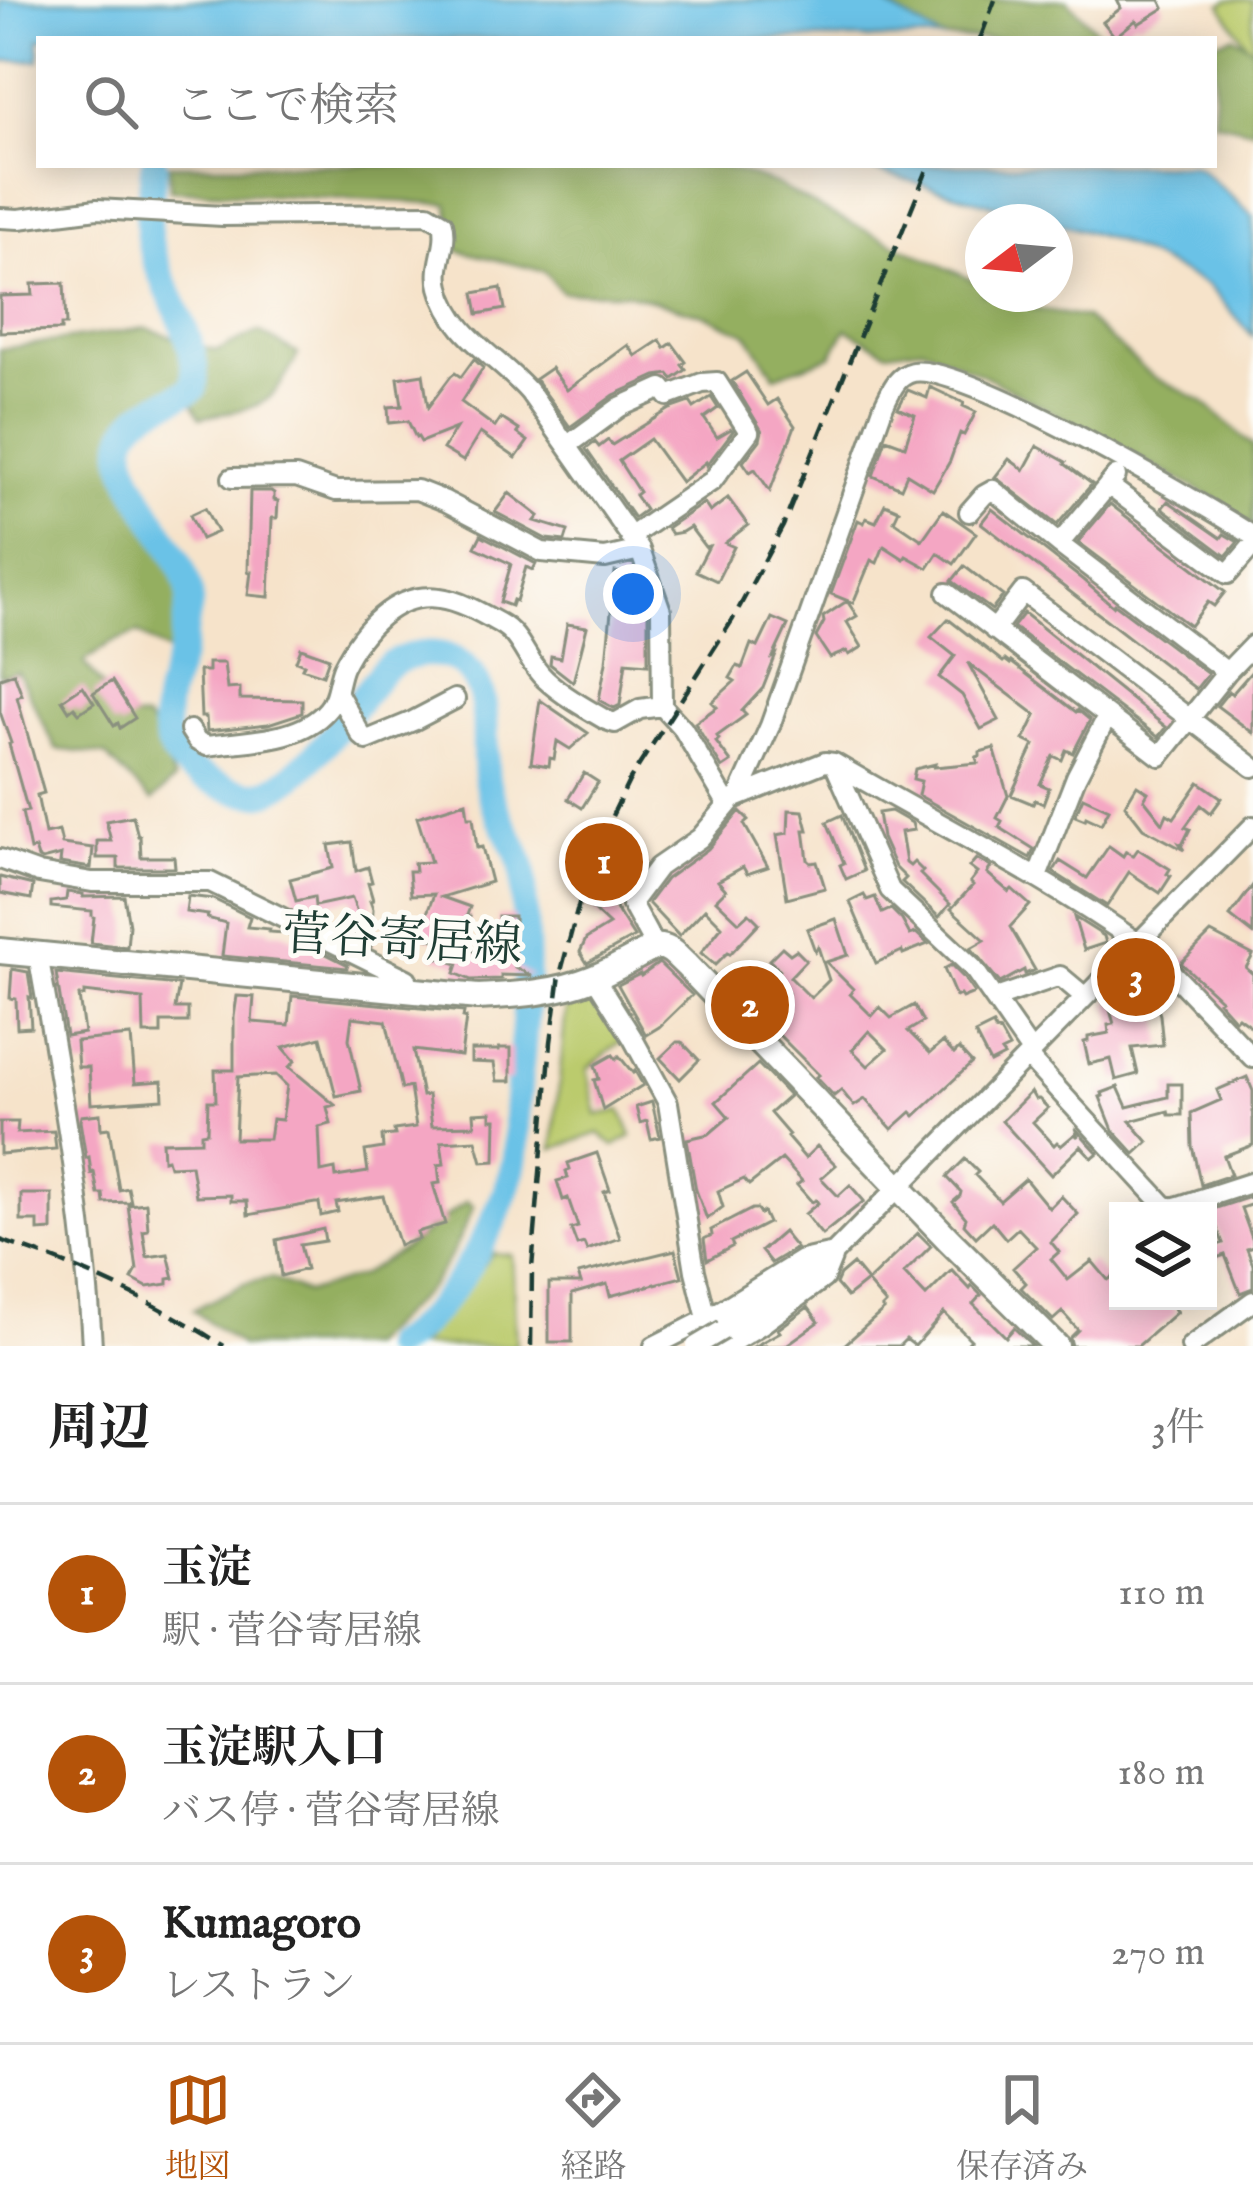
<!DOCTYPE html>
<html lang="ja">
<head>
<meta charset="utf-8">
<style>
	body { margin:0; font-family:"IM FELL English","Noto Serif JP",serif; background:#f6f6f6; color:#222 }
	.controls { position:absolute; right:36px; bottom:36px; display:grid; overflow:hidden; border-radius:0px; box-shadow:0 6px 30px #0003 }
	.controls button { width:108px; height:108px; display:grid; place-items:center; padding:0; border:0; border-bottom:3px solid #e0e0e0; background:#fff; color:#222; font:60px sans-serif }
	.compass { position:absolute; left:965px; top:204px; width:108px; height:108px; border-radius:50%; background:#fff; box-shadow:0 6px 30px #0003; rotate:254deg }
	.you { position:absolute; left:633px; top:594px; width:42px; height:42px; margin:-30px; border:9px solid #fff; border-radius:50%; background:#1a73e8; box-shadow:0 0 0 18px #1a73e833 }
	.badge { display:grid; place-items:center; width:78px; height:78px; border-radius:50%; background:#b45309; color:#fff; font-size:39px; font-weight:700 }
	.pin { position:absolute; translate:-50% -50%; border:6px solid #fff; box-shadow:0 3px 12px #0006 }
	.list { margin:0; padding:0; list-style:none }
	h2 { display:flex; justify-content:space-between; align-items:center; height:156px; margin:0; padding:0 48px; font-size:51px }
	h2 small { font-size:39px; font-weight:400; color:#767676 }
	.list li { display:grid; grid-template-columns:78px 1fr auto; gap:36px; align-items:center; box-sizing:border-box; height:180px; padding:0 48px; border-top:3px solid #e0e0e0 }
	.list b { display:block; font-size:45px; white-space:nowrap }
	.list p { margin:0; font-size:39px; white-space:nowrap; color:#767676 }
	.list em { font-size:39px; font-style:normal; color:#767676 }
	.icon { flex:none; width:66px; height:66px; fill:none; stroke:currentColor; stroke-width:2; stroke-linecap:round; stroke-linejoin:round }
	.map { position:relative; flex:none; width:1253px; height:1346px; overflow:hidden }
	.search { position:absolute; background:#fff; box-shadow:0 6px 30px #0003; left:36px; right:36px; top:36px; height:132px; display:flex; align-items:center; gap:30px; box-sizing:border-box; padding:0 42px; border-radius:0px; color:#767676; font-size:45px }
	.sheet { height:696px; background:#fff }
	nav { display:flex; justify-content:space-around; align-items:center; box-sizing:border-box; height:168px; border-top:3px solid #e0e0e0; background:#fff; font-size:33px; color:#767676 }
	nav a { display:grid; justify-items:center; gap:6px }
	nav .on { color:#b45309 }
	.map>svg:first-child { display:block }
	.green { fill:#bbcb6d; stroke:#6d8450; stroke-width:3 }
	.forest { fill:#94af60; stroke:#5a764a; stroke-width:3 }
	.water { fill:#6ac2e7; stroke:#44808e; stroke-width:3 }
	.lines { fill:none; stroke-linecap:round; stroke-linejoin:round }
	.river { stroke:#6ac2e7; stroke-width:27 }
	.building { fill:#f4a6c3; fill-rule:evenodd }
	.minor-casing { stroke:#8a907f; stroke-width:24 }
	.major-casing { stroke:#8a907f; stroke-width:30 }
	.minor { stroke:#fff; stroke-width:18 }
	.major { stroke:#fff; stroke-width:24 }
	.rail { stroke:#1f3d34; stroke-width:4.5; stroke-dasharray:18 9; stroke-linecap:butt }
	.minor-bridge-casing { stroke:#8a907f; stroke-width:24; stroke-linecap:butt }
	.minor-bridge { stroke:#fff; stroke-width:18 }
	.labels { text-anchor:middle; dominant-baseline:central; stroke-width:10; stroke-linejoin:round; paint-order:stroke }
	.street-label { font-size:48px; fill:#1f3d34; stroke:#fdfcf7 }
</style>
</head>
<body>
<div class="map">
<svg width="1253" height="1346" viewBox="0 0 1253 1346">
	<rect width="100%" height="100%" fill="#fdfcf7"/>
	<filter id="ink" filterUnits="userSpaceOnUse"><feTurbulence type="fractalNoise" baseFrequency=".00833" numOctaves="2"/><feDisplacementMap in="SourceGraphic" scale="24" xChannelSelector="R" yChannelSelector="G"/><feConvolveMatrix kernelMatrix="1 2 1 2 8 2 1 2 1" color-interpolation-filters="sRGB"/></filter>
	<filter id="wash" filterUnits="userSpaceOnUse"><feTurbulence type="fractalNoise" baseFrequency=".004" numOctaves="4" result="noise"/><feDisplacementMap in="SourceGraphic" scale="48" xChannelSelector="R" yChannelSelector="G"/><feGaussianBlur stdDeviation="2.7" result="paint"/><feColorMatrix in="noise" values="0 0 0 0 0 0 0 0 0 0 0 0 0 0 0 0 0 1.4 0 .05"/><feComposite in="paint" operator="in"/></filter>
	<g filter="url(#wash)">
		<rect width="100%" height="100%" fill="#f6e3ca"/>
		<path class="green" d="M1228,0h25v54l-32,-49z
			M593,987l32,51 -38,31 10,46 24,-5 11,26 -18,10 -15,-13 -46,16 14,-153z
			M493,1253l19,2 4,91h-97z"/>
		<path class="forest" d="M872,0h195l38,39h-163z
			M1234,36l19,12v82l-39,-9v-79z
			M169,165h549l57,19 56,30 152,71v9h20l33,15 49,9 67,58 50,25 51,45v80l-38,-27 -222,-119 -70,-33 -35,5 -42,-23 -15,27 -56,20 -28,-42 -40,-18 -81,-23 -64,-1 -18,-21 -88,-21 -8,-46 -278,-14z
			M146,328l70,23 43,-19 39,22c-28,59 -39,51 -98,64l-10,-21c-28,2 -67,7 -71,42 -2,13 3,25 1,39 18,30 63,89 66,120 1,20 -7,39 -12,58l-36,-23 -27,9 -27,20 21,28 14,28 26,1 7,7 22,54 -22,21 -47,-46 -49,-6 -38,-77 -18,4v-327z
			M467,1201l7,6 -22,47 -22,33 -62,59h-127l-48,-36 51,-26 27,-6 35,15 54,-17 48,-30z"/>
		<path class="water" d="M0,0h877l65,39h-903v21l-39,1z
			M856,165h335l9,4 53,47v120l-46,-51 -93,-45z"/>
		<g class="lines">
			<path class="river" d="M154,165c-2,26 -9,51 -4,77 11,50 51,94 44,146 -25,17 -63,20 -70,53 -9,40 58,106 65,149 2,10 0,18 -2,27 -2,12 -3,25 -6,37 -8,24 -17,44 -16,71 2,28 18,43 42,54 16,8 43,19 62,12 38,-15 87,-87 113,-120 23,-19 59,-25 83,-4 30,27 16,79 22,114 6,33 28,57 35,85 3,11 1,25 2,36 2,35 3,67 2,101 -2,34 -6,67 -9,101 -1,18 1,37 -2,55 -11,59 -69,158 -122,187"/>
		</g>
		<g id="blocks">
			<path class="building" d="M1117,0h43l4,8 -26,16 -2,-4 -21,17 -12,-15 18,-14z
				M64,283l2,42h-5v5l-61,2v-36l33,-1 -1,-11z
				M501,288l4,21 -27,5 -4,-21z
				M660,340l5,8 7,-5 14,19 -4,3 4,5 -13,9 -4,-5 -13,2 -42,19 -44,32 -35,-48 16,-11 16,22 61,-45 8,11z
				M474,359l9,9 -22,34 34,25 6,-9 18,12 -2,3 11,8 -12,17 -36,-25 -17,28 -20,-12 13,-21 -35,14 -3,-5 -2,1 -8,-17 -19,2 -1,-16 14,-1 -4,-28 25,-4 5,33 23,-31 4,-3 6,4z
				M746,372l22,33 9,-6 18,27 -25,65 -15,-22 -5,3 -7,-10 17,-22 2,-9 -30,-50z
				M930,387l34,16 -1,3 13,6 -12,23 -4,-2 -10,28 -17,29 -26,-16 -6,14 -28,-12 13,-37 19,7 10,-31 -17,-7 8,-15 2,-3 19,8z
				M711,397l7,11 -14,10 13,19 14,-8 2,2 -26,34 -1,-3 -25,20 -31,-43 -31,22 20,31 -4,3 10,15 -11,8 -48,-69 9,-7 4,5 9,-7 4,5 58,-36 20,-7 4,6z
				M1037,446l29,16 -1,2 27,20 -35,41 -62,-48 14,-18 15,11z
				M250,491h21l3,2v7l4,1 -1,17h-5l-3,79 -21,-2 3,-23h-3z
				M509,493l30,23 -4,5 33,10 -3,10 -19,-2 -51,-27z
				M728,498l20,27 -23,18 9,4 -17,34 -21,-10 13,-25 -4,1 -15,-20 -8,5 -11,2 -4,-6 37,-25 6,9z
				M1168,501l53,37 3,-4 14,8 -12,14 -64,-48z
				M885,504l14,6 -5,11 28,19 21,-30 33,23 -22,31 -16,-11 -10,15 -22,-12 -2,3 -20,-13 -7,17 -6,-3 -18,43 -22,-9 27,-74 6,3 2,-5 10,4z
				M1110,504l115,88 -11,14 -6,-4 -18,24 -112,-84z
				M205,508l12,24 -16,7 -11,-24z
				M992,509l91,71 30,26 2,-2 93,70 -12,15 -215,-166z
				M481,535l55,29 -3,6 -7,-3 -10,34 -3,-1 -2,6 -11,-4 11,-38 -36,-17z
				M964,566l39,30 -11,14 -40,-29z
				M632,569l5,13 -6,2 -2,25 19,4v51l-22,-2 -6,43 -6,3 -15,-8 7,-38 9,-90 15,2 -4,-3z
				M847,601l10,15 -10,6 15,25 -13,8 -2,-4 -17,7 -14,-21 8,-15 -1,-5z
				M1024,613l142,114 -8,10 -145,-110z
				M772,618l16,7 -15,32 3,-2 -13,33 -21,23 4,4 -29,21 2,3 -3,3 15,20 -9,6 -27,-45 22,-16 -5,-5 23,-21 -5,-3 7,-12 5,2 9,-24 7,3z
				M948,619l55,43 2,-2 5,4 1,-2 65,50 2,-2 12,10 -17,33 -7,-3 -4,10 -9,-4 -13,28 9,4 -6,16 -8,-4 -2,4 -22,-9 23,-50 -10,-5 12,-25 -68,-52 31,57 -18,9 -19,-34 -23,-18 16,-21 -24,-19z
				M567,624l20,3 -14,55 -23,-18 1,-8 10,2z
				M301,648l28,10 -6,17 -21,-7 2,-4 -8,-3z
				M208,663h16l3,26 13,-1v11l62,1v13l-34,11 -61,7 -1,-14h-5l-2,-46h9z
				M1253,670v63l-36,-27 12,-15 3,3z
				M14,673l8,22 -5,2 27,96 -7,2 8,39 14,-3 3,13 31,4 -2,20 -31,-5 1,-8 -19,5 -4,-2 -3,-9 -5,1 -8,-38 6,-1 -19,-67 2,-1 -11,-31v-34z
				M112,681l23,37 -15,10 -2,-5 -4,3 -21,-33z
				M83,686l11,17 -15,10 -5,-6 -5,4 -7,-11z
				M540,700l48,33 -18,16 -13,-8 -3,18 -4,-1 -1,8 -18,-3z
				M994,748l14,48 -11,22 5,3 -3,6 35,22 -4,9 -112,-63 3,-14 -8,-2 2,-10 20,-5 -1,3 44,-4 -2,-6 4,-1v-4z
				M584,773l14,9 -16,26 -14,-9z
				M1199,782l23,16 -11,15 -10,-8 -16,22 5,2 -8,16 -2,-1 4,6 -41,-22 -18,-23 12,-20 11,7 -4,7 19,24 4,-9 7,4z
				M1083,797l26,12 -8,15 -15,-7 -1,3 -10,-4z
				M466,802l2,15h5l4,31 5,-1 9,35 -49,15 28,10 -3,8 3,1 -10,30 39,15 -1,-45h16l1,51 17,9 -31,-1v4l-30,1 -16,-7 3,-9 -26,-8 5,-15 -18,-6 15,-41 -23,1 -2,-24h6l-1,-8 17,-1 -14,-45z
				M789,810l14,1 5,19h-4l4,30 3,3 6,-1 8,26 -38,10 -10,-63 11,-2z
				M740,811l9,9 -5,4 24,43 -21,7 -4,-7 -25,14 8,9 -10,10 23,22 10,-9 10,10 -29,31 -2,-2 -13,13 -14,-12 21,-27 -17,-17 -26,27 -31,-33 18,-24 42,-30z
				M891,811l21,12 2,7 -13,2 5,31 4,3 4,-4 9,9 -3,3 30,30 -11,13 -37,-35 4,-4 -11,-11 -13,-29 -4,-25z
				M842,815l22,56 -18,8 -6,-14 4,-2 -17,-41z
				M133,816l5,20h2l1,21h33l1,11h-57v-10h-21v-17h14l-5,-20z
				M352,842l4,29 12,-4 4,15 -4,1 5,17 -3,1 3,8 -2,37 -16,-7 2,-26 -5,-15 -37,8 -1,-9 -18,4 -6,-22 43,-11 -4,-23z
				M622,844l21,18 -18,21 2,2 -14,19 21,33 -47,26 -7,-11 6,-13 23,-14 -17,-16 14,-15 -7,-4z
				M1109,846l14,10 3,-5 7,5 5,-7 32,20 -3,5 4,2 -11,17 -31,-21 -22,34 -54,-34 7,-11 27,17z
				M976,859l15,8 -4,6 22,19 3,-3 18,16 -20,22 25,43 -10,4 -1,-4 -24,13 -29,-35 14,-8 -34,-31 22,-24 -3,-3 7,-9 -8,-6z
				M0,877l33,8 -2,14 -31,-6z
				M1253,885v49l-23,-18z
				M67,892l16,2v3l41,-1 5,29 -2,22 -36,-4 3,-26 -2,-1v-5l-41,-4v-5l15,-2z
				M864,895l3,5 8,-3 7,16 9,-4 11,11 8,15 6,-2 12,11 -25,10 -1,-3 -26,12 -26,-61z
				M188,896l25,3 37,18 -3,10 23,2 -1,3 15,1 64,32 -1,3 -125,-12 4,-33 -19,-5 1,-3 -22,-3z
				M1074,917l30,19 2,7 -22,7z
				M836,919l12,36 -22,7 27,27 -3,5 22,22 8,-9 11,11 23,-13 9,17 -15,9 22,22 13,-11 11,12 5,-5 13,14 -57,53 -4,-4 -19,17 -27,-30 -11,7 -13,-16 -7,6 -18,-19 3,-2 -55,-55 24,-27 -16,-16 8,-7 -11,-10 13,-13 8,7 6,-4 10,10 -16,17 21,21 18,-18 -11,-33 -3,4 -8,-22zM869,1031l18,18 -19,17 -16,-16z
				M1211,933l42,22 -7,13 7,6v54l-15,-11 -3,3 -17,-19 2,-2 -39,-36z
				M659,963l33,32 -33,32 -13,8 -28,-50 22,-11 1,2z
				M951,965l12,12 11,16 -12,5 -2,-3 -4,2 -12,-28z
				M12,969l16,3 4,26 -3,-1 2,30 -14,1 -1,-29 -6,-1z
				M56,973l123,12 -4,23h13v14h-27v12h-17l-1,-35 -59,-7v4h-5l5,37 -18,3z
				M1151,987l9,28 3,30 -31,3 6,26 -22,6 -5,-21 -22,5 -5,-22 4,-1v-4l21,-4 -1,-8 6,-1 -6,-21z
				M237,996l17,1 -2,25 37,3 3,-29 172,16 -1,6h3l-5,38 -48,-6 9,46 6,-1 4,31 43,-1 -1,-12 17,-1v7h5l-1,42 -13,1 -6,-22 -35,2 3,22 -6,1 2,18 -7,1 12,40 -28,8 2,7 -20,6 -16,-49 -47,7 2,9 -17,4 -2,-13h-4l-67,12 -1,-14h-16v-6l-35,1 -5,-31 -22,1 -2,-7 -4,1 -1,-18 39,-1v-8l6,-1 1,-31h8l-1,-31h19v-53zM352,1017l34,4 16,68 8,-2 6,40 -22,3 1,5 -13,1 1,12 -18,3 3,21 -32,5 -1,-8 -14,3 -2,-45 12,-3 -4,-17 8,-2 -46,-38 6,-6 -12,-14 38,-10 15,59 25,-5 -12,-52zM276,1075l11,11 -5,34 -10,-1 -3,20h-34l3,-62z
				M993,1025l2,5 5,2 9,16 -8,4 3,4 -14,7 -15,-29z
				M131,1036l4,47 27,-2 1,18 -72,5 -2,-37h-11l-2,-26z
				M677,1042h5l17,18 -19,19 -20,-21z
				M499,1048h12v33h-14l-3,-18 -23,-1v-12h28z
				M613,1055l3,4 3,-3 14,17 2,-2 8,14 -40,25 -9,-30 5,-1 -4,-14z
				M758,1064l31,32 -19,17 19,22 -2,2 18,21 12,-12 19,19 -15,13 17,18 12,-11 14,16 -42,34 -17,-21 13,-11 -2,-3 -4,2 -15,-17 5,-4 -20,-22 -33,26 -5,-6 -26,12 5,16 -16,12 -11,-29 -9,-51 22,-5 20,-17 -13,-15z
				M1247,1077l6,14v54l-29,11 7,19 -30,10 -9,-39 -1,-33 30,-13 -4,-10z
				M1168,1084h14v31h-13l-1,-4 -38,10 18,21 -13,12 -22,-24 -13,-33 3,-1 -1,-3 16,-6 9,20 41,-10z
				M1031,1092l4,7h4l9,9 -15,14 21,23 3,-3 4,4 14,-12 3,3 -3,-9 23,25 -6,5 -11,-12 -30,29 -49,-54z
				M652,1102l8,35 -9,2 -4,-18 -7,2 -4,-16z
				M100,1114l1,15 8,-1 10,62 9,-2 3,14 -27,1 -1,-9h-5l-4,-22 -3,1 -2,-16 -3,1 -6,-37 1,-5z
				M0,1122h18l-1,11 37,-2 2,18 -56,5z
				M597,1153l13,37 -6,2 16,46 -33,12 -3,-7 -7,2 -6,-16 7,-2 -10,-29 -5,2 -6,-19 11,-3 -2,-7 4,-2 -2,-6z
				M965,1159l13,13 -3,3 25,26 25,-22 24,29 12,-12 17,18 -27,28 8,10 -8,7 17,21 24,-19 16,19 10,-7v28h49l10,11 -39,34h-66l-2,-8 8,-8 -16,-18 -9,8 -32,-32 5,-5 -13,-15 23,-21 -18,-19 -12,11 -14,-17 -16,15 -12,-13 2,-6 -13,-16 7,-6 1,-4 -14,-15z
				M21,1194h31v36l-14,1v-10h-17z
				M1253,1196v8l-12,4 12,33v6l-6,2 6,16v23l-13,5 -15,-38 -17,6v-13l15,-5 -13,-33z
				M146,1203l2,27 -5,1 4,26 21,-3 6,24 -6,1v5l-21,3 -15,-8 5,-9 -9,-65z
				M752,1209h5l3,5 3,-2 5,11 -37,19 2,4 -26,14 -3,-21 8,-4 -1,-5z
				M323,1229l2,12 -25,4 6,24 -25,7 -5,-36z
				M783,1232l13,16 -25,15 -10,-12z
				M918,1233l13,13 -27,27 22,23 26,-26 18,19 2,-3 9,9 -8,9 33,33 8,-9 19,18h-68l6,-6 -27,-27 -29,33 -9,-7 -7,7h-56l41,-36 -2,-2 4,-4 -19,-22z
				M675,1250l7,27 -72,19 -3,-12 -35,10v48h-23v-59h32l-3,-9z
				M853,1264l14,17 -20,16 -11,-13 4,-9z
				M808,1307l11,15 -34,24h-30l25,-14 -2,-3z"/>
		</g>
	</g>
	<g filter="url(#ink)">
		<use href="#blocks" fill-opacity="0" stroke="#8a907f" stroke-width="3"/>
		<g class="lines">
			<g class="minor-casing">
				<path id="minor" d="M0,218l19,1 78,-10 126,7 205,-2 15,9c6,22 -9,42 -3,64 12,49 60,71 90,106l110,157 21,61 1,95 21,23 45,76
					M568,445l52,-38 42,-19 6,8 34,-13 15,-1 32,50 -37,49 -82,56
					M232,478l64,-1 40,14 81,-1 28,11 97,51 63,6 35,-8
					M1108,485l120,89 25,-29
					M969,512l15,-17 9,-5 66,54 168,128
					M1059,544l57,-68
					M947,593l213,163 67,-84 26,-27
					M994,630l29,-38 230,175
					M337,692l24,43 6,5 46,-19 42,-22
					M190,730l7,11 10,5c38,-6 93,-4 120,-36 11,-12 10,-29 16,-43 18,-36 52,-76 97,-69 19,2 43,16 59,25 23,12 27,39 46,56 17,16 40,29 61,41l9,3 25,-14 22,-3
					M834,763l56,127 83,78 59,85
					M739,795l31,-69 114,-321c7,-14 12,-29 29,-33 49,-10 289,131 340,164
					M0,859l39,14 53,9h118l197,97 -3,10
					M1037,877l39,-100 31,-60
					M655,947l-24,-44 27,-36 42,-29 33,-39 92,-37 9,1c108,64 221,118 322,193l97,102
					M38,954c23,131 47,260 54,392
					M595,978l37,59 36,66 27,168 19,75
					M996,998l64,-22 25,21
					M1028,1057l136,148 7,3 8,-2 74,-24
					M723,1330l77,-50 34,-27 419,-427
					M654,1346l53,-27 95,-59 27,-6
					M726,1346l36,-22 62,-46 8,-20
					M1191,1346l62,-45"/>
			</g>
			<g class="major-casing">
				<path id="major" d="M0,951l478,46c39,-2 78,-4 115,-19 21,-8 42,-21 62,-31 14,-2 21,9 31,18l263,275 107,106"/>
			</g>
			<use href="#minor" class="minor"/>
			<use href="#major" class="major"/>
			<path class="rail" d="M980,39l15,-39
				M0,1240c79,26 153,61 224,106
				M531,1346l1,-78 19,-226 9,-67 22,-83 28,-72 19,-39 104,-162 50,-93 146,-361"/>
			<g class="minor-bridge-casing">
				<path id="minor-bridge" d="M696,1346l27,-16"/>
			</g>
			<use href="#minor-bridge" class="minor-bridge"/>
		</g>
	</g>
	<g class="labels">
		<g class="street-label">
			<text transform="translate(402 942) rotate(3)">菅谷寄居線</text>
		</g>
	</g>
</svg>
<div class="controls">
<button><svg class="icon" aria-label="layers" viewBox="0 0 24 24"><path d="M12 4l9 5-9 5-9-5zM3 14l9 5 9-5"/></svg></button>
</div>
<svg class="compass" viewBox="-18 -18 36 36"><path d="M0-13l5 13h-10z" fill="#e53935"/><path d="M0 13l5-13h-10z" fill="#767676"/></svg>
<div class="you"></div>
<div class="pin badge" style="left:604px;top:862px">1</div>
<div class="pin badge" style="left:750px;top:1005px">2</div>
<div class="pin badge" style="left:1136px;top:977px">3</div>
<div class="search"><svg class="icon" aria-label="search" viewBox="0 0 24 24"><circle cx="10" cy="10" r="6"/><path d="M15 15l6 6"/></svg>ここで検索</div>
</div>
<section class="sheet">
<h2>周辺<small>3件</small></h2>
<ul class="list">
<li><span class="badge">1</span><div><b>玉淀</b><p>駅 · 菅谷寄居線</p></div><em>110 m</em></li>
<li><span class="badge">2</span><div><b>玉淀駅入口</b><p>バス停 · 菅谷寄居線</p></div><em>180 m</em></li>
<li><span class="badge">3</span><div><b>Kumagoro</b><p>レストラン</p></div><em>270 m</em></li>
</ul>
</section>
<nav>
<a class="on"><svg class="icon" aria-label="map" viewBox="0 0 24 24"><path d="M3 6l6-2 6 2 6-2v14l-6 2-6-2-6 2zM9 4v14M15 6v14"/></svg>地図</a>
<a><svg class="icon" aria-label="directions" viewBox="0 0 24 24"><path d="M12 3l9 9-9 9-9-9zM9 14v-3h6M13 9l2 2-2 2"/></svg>経路</a>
<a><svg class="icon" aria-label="saved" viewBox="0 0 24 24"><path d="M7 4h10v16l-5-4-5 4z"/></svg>保存済み</a>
</nav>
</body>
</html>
